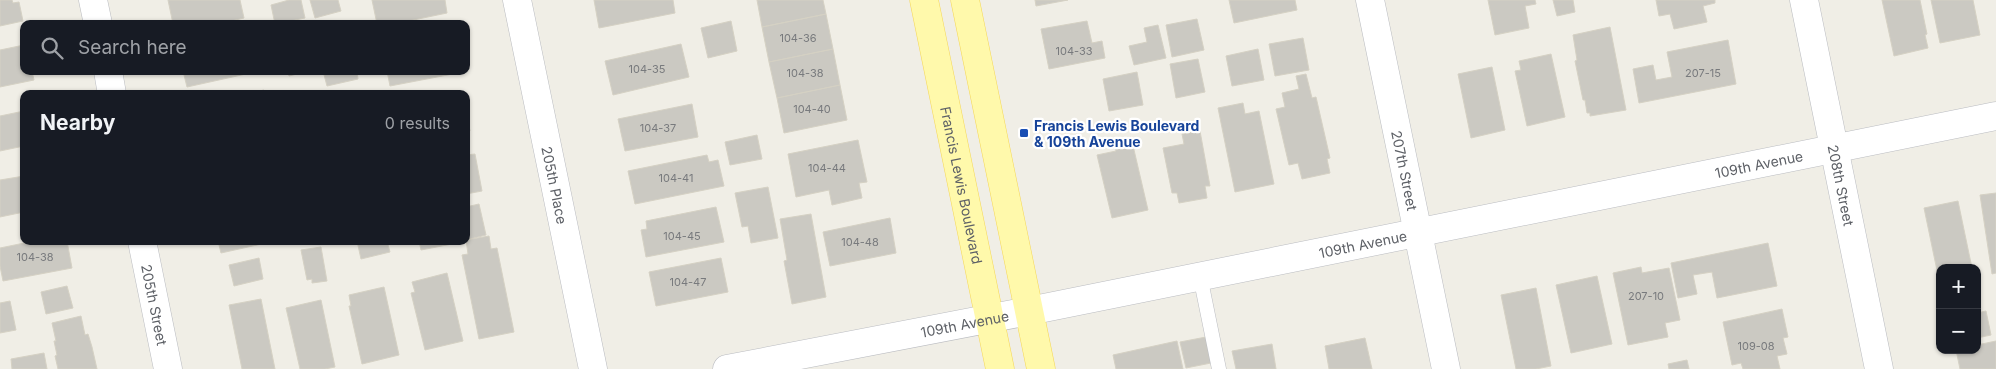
<!DOCTYPE html>
<html lang="en">
<head>
<meta charset="utf-8">
<style>
	body { margin:0; font-family:Inter,sans-serif; background:#242831; color:#f1f3f6 }
	.controls { position:absolute; right:15px; bottom:15px; display:grid; overflow:hidden; border-radius:10px; box-shadow:0 1px 4px #0004 }
	.controls button { width:45px; height:45px; display:grid; place-items:center; padding:0; border:0; border-bottom:1px solid #363941; background:#171b24; color:#f1f3f6; font:25px sans-serif }
	.list { margin:0; padding:0; list-style:none }
	h2 { display:flex; justify-content:space-between; align-items:center; height:65px; margin:0; padding:0 20px; font-size:21px }
	h2 small { font-size:16px; font-weight:400; color:#9ea1a6 }
	.icon { flex:none; width:28px; height:28px; fill:none; stroke:currentColor; stroke-width:2; stroke-linecap:round; stroke-linejoin:round }
	.map { position:relative; flex:none; width:1996px; height:369px; overflow:hidden }
	.search { position:absolute; background:#171b24; box-shadow:0 1px 4px #0004; left:20px; top:20px; width:450px; height:55px; display:flex; align-items:center; gap:12px; box-sizing:border-box; padding:0 18px; border-radius:10px; color:#9ea1a6; font-size:19px }
	.panel { position:absolute; background:#171b24; box-shadow:0 1px 4px #0004; left:20px; top:90px; width:450px; height:155px; border-radius:10px }
	.map>svg:first-child { display:block }
	.building { fill:#cbc9c2; stroke:#d5d1c4 }
	.lines { fill:none; stroke-linecap:round; stroke-linejoin:round }
	.service-casing { stroke:#babcc1; stroke-width:15 }
	.minor-casing { stroke:#babcc1; stroke-width:29 }
	.primary-casing { stroke:#f5d759; stroke-width:29 }
	.service { stroke:#fff; stroke-width:14 }
	.minor { stroke:#fff; stroke-width:28 }
	.primary { stroke:#fff9ab; stroke-width:28 }
	.transit-dot { fill:#1a4fb4; stroke:#fff; stroke-width:2 }
	.labels { text-anchor:middle; dominant-baseline:central; stroke-width:4.5; stroke-linejoin:round; paint-order:stroke }
	.number-label { font-size:11px; fill:#787a7d }
	.transit-label { font-size:14px; font-weight:bold; fill:#164399; stroke:#fff; text-anchor:start }
	.street-label { font-size:14px; fill:#5d6066; stroke:#fff }
</style>
</head>
<body>
<div class="map">
<svg width="1996" height="369" viewBox="0 0 1996 369">
	<rect width="100%" height="100%" fill="#f0eee6"/>
	<path class="building" d="M0,0h12l1,3 6,-1 4,19 -23,5z
		M168,0h72l4,18 -26,6h-45z
		M289,0h12l4,18 -30,6 -4,-19z
		M310,0h28l3,11 -26,7z
		M372,0h73l2,13 -53,11h-17z
		M594,0h79l2,13 -76,15z
		M757,0h66l3,14 -64,13z
		M1035,0h33l-32,6z
		M1229,0h66l2,10 -63,13z
		M1488,0h47l1,4 -11,2 4,22 -34,7z
		M1553,0h20l2,12 -18,4z
		M1656,0h59v3l-12,3 4,16 -33,7 -4,-15 -11,2z
		M1882,0h38l7,34 -2,1 3,13 -34,8z
		M1931,0h42l7,35 -40,8z
		M826,14l7,35 -64,13 -7,-35z
		M1197,19l7,31 -32,7 -6,-32z
		M731,21l6,30 -29,7 -7,-30z
		M1087,21l5,22 10,-2 3,17 -56,11 -8,-40z
		M1158,25l8,33 -32,7 -5,-19 18,-4 -3,-14z
		M1610,27l16,83 -36,6v-3h-3l-2,-13h-2l-8,-39 2,-1 -4,-25z
		M1303,38l6,32 -34,6 -6,-32z
		M1728,40l8,44 -97,19 -6,-34 20,-4 3,15 16,-3 -5,-25z
		M681,44l8,33 -76,18 -8,-34z
		M24,45v26h8l2,9 -34,7v-37z
		M833,49l7,36 -63,13 -8,-36z
		M1258,49l6,31 -32,6 -6,-30z
		M1551,54l14,63 -38,9 -12,-55 6,-1 -2,-9z
		M1198,59l7,33 -29,6 -6,-34z
		M1492,67l13,63 -34,8 -13,-64z
		M183,71h72v1l-68,15z
		M288,71h21l-20,5z
		M323,71h34l1,8 -31,7z
		M387,71h71v2l-68,13z
		M1137,72l6,33 -34,6 -6,-32z
		M1306,74l6,24 4,-1 14,61 -3,1 3,14 -28,6 -4,-16 -9,2 -13,-56 9,-2 -3,-14 17,-4 -3,-13z
		M840,85l7,35 -63,13 -7,-35z
		M264,90l1,4h-21z
		M1243,103l2,11 14,-3 15,73 -39,8 -17,-84z
		M692,104l6,33 -73,14 -7,-32z
		M24,111v35l-24,5v-35z
		M466,111l4,20 -4,1z
		M1200,131l10,55h-5l2,12 -28,5 -2,-10h-5l-9,-45 21,-4 -2,-10z
		M757,135l5,24 -32,6 -5,-23z
		M1131,137l17,73 -36,8 -15,-63 19,-4 -2,-9z
		M858,140l9,42 -8,1 3,15 -30,7 -3,-15 -33,7 -8,-43z
		M475,154l7,37 -16,3v-39z
		M707,155l2,7 9,-2 6,26 -89,18 -7,-33z
		M24,176v36l-24,5v-37z
		M768,187l10,51 -27,5 -3,-17 -6,1 -7,-34z
		M1996,193v80l-4,1 -12,-79z
		M1958,201l14,67h-32v17l-16,-77z
		M479,204l7,31 -20,5v-33z
		M716,207l8,35 -78,15 -5,-27 6,-1 -1,-8z
		M811,214l15,83 -34,7 -8,-43 3,-1 -7,-41z
		M890,218l6,35 -66,13 -7,-34z
		M489,236l2,13 6,-1 17,84 -35,7 -17,-84 6,-1 -2,-14z
		M34,241h33l5,27 -69,13 -3,-15v-18z
		M218,241h57l-54,12z
		M357,241h30l3,11 -29,7z
		M419,241h32l1,3 -31,6z
		M1768,243l9,43 -60,12 -5,-26 -19,3 4,19 -19,4 -7,-35z
		M321,247l6,34 -15,2v-4l-5,1 -6,-30z
		M259,258l4,21 -29,7 -5,-21z
		M721,258l7,34 -72,14 -7,-34z
		M1641,267l1,6 27,-5 11,52 -15,3 3,14 -40,8 -15,-72z
		M447,273l16,68 -38,9 -14,-57 4,-1 -3,-10z
		M1597,276l15,68 -41,9 -15,-68z
		M67,286l6,22 -27,6 -5,-22z
		M384,287l15,68 -37,9 -13,-58h2l-2,-11z
		M1536,288l15,78 -15,3h-20l-15,-74z
		M261,299l14,70h-33l-13,-64z
		M321,300l14,67 -10,2h-25l-14,-61z
		M10,301l6,29 -16,3v-30z
		M1782,309l6,28 -5,1 4,16 -10,2 3,13h-37l-2,-6 -9,2 -9,-43z
		M1986,311l5,24 -14,3v-25z
		M81,316l4,19 3,-1 4,13 5,22h-39l-3,-13 2,-1 -3,-14h2l-4,-18z
		M1206,337l5,26 -25,5 -6,-26z
		M1365,338l7,31h-43l-4,-23z
		M1177,341l6,28h-67l-3,-14z
		M1996,341v28h-36l-4,-19h21v-5z
		M1272,344l4,25h-40l-4,-18z
		M44,353l3,16h-35l-1,-10z
		M1687,360l2,9h-20l-1,-5z"/>
	<g class="lines">
		<g class="service-casing">
			<path id="service" d="M1200,276l19,93"/>
		</g>
		<g class="minor-casing">
			<g id="minor">
				<path d="M93,0l5,24"/>
				<path id="s1" d="M517,0l76,369"/>
				<path id="s2" d="M1370,0l76,369"/>
				<path id="s3" d="M1804,0l75,369"/>
				<path d="M108,71l4,23"/>
				<path id="s4" d="M142,241l26,128"/>
				<path id="s5" d="M727,369l302,-58 967,-195"/>
			</g>
		</g>
		<g class="primary-casing">
			<g id="primary">
				<path id="s6" d="M924,0l76,369"/>
				<path d="M965,0l76,369"/>
			</g>
		</g>
		<use href="#service" class="service"/>
		<use href="#minor" class="minor"/>
		<use href="#primary" class="primary"/>
	</g>
	<rect class="transit-dot" x="1019" y="128" width="10" height="10" rx="2.5"/>
	<g class="labels">
		<g class="number-label">
			<text x="798" y="38">104-36</text>
			<text x="1074" y="51">104-33</text>
			<text x="647" y="69">104-35</text>
			<text x="805" y="73">104-38</text>
			<text x="1703" y="73">207-15</text>
			<text x="812" y="109">104-40</text>
			<text x="658" y="128">104-37</text>
			<text x="827" y="168">104-44</text>
			<text x="676" y="178">104-41</text>
			<text x="682" y="236">104-45</text>
			<text x="860" y="242">104-48</text>
			<text x="35" y="257">104-38</text>
			<text x="688" y="282">104-47</text>
			<text x="1646" y="296">207-10</text>
			<text x="1756" y="346">109-08</text>
		</g>
		<g class="transit-label">
			<text x="1034" y="125">Francis Lewis Boulevard<tspan x="1034" dy="16">&amp; 109th Avenue</tspan></text>
		</g>
		<g class="street-label">
			<text stroke="none"><textPath href="#s5" startOffset="1052">109th Avenue</textPath></text>
			<text stroke="none"><textPath href="#s2" startOffset="174">207th Street</textPath></text>
			<text stroke="none"><textPath href="#s6" startOffset="189">Francis Lewis Boulevard</textPath></text>
			<text stroke="none"><textPath href="#s3" startOffset="189">208th Street</textPath></text>
			<text stroke="none"><textPath href="#s1" startOffset="189">205th Place</textPath></text>
			<text stroke="none"><textPath href="#s5" startOffset="648">109th Avenue</textPath></text>
			<text stroke="none"><textPath href="#s4" startOffset="65">205th Street</textPath></text>
			<text stroke="none"><textPath href="#s5" startOffset="242">109th Avenue</textPath></text>
		</g>
	</g>
</svg>
<div class="controls">
<button>+</button>
<button>−</button>
</div>
<div class="search"><svg class="icon" aria-label="search" viewBox="0 0 24 24"><circle cx="10" cy="10" r="6"/><path d="M15 15l6 6"/></svg>Search here</div>
<section class="panel">
<h2>Nearby<small>0 results</small></h2>
<ul class="list">
</ul>
</section>
</div>
</body>
</html>
